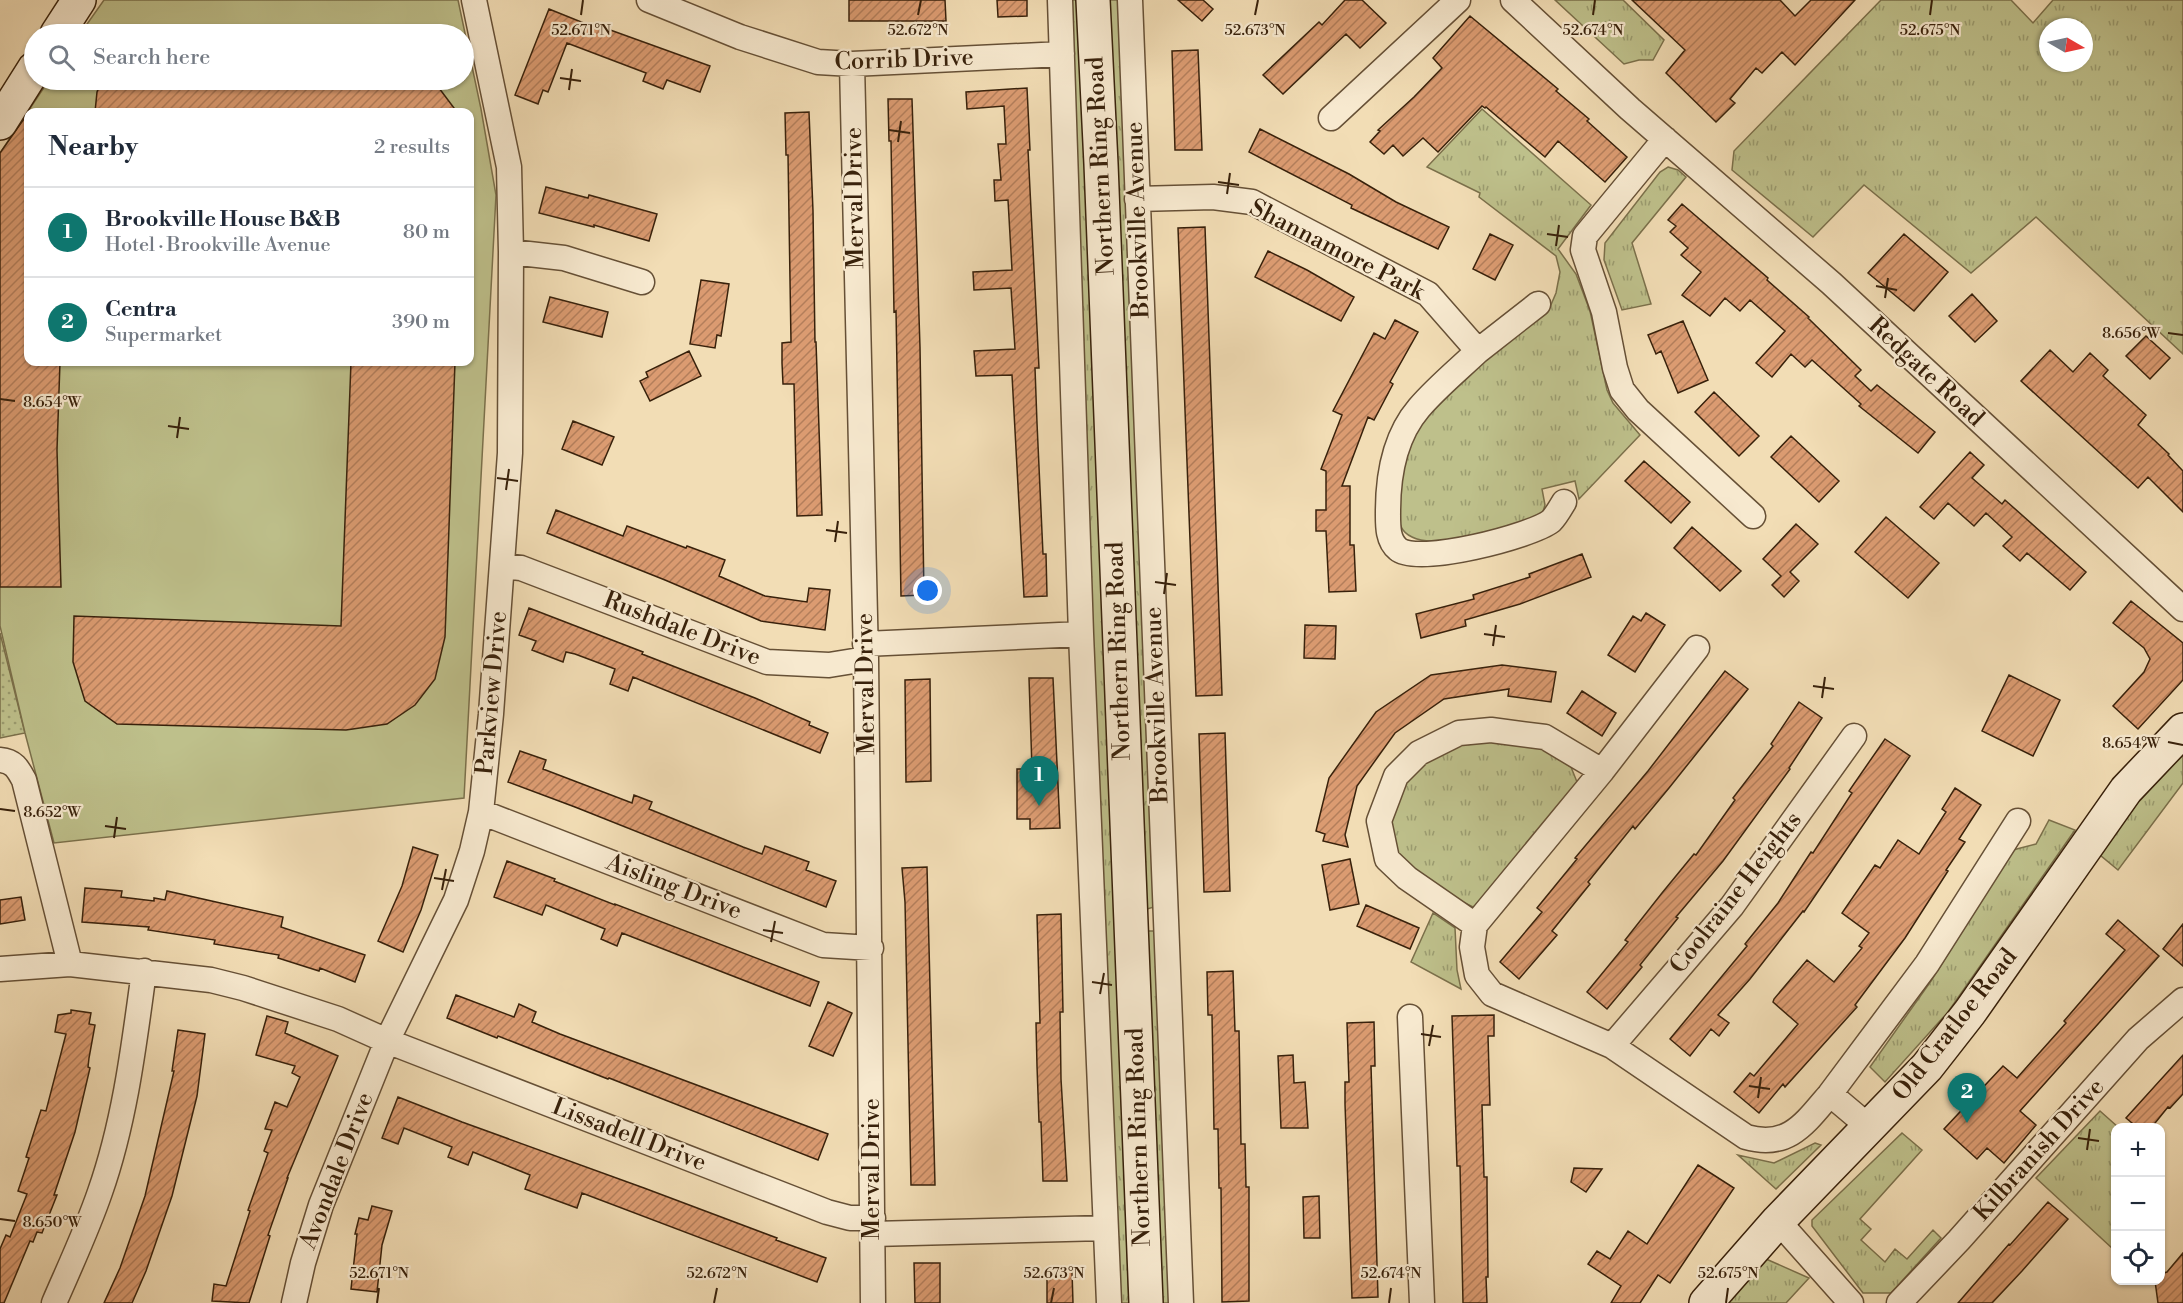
<!DOCTYPE html>
<html lang="en">
<head>
<meta charset="utf-8">
<style>
	body { margin:0; font-family:"Libre Bodoni",serif; background:#f6f6f7; color:#1f2937 }
	.controls { position:absolute; right:18px; bottom:18px; display:grid; overflow:hidden; border-radius:12px; box-shadow:0 2px 4px #0004 }
	.controls button { width:54px; height:54px; display:grid; place-items:center; padding:0; border:0; border-bottom:2px solid #e0e1e3; background:#fff; color:#1f2937; font:30px sans-serif }
	.compass { position:absolute; left:2039px; top:18px; width:54px; height:54px; border-radius:50%; background:#fff; box-shadow:0 2px 4px #0004; rotate:99deg }
	.you { position:absolute; left:928px; top:591px; width:21px; height:21px; margin:-15px; border:4px solid #fff; border-radius:50%; background:#1a73e8; box-shadow:0 0 0 9px #1a73e833 }
	.badge { display:grid; place-items:center; width:39px; height:39px; border-radius:50%; background:#0f766e; color:#fff; font-size:20px; font-weight:700 }
	.pin { position:absolute; translate:-50% -50px; filter:drop-shadow(0 2px 3px #0008) }
	.pin::after { content:''; position:absolute; top:32px; width:21px; height:18px; background:inherit; clip-path:polygon(0 0,100% 0,50% 100%) }
	.list { margin:0; padding:0; list-style:none }
	h2 { display:flex; justify-content:space-between; align-items:center; height:78px; margin:0; padding:0 24px; font-size:26px }
	h2 small { font-size:20px; font-weight:400; color:#747a83 }
	.list li { display:grid; grid-template-columns:39px 1fr auto; gap:18px; align-items:center; box-sizing:border-box; height:90px; padding:0 24px; border-top:2px solid #e0e1e3 }
	.list b { display:block; font-size:22px; white-space:nowrap }
	.list p { margin:0; font-size:20px; white-space:nowrap; color:#747a83 }
	.list em { font-size:20px; font-style:normal; color:#747a83 }
	.icon { flex:none; width:33px; height:33px; fill:none; stroke:currentColor; stroke-width:2; stroke-linecap:round; stroke-linejoin:round }
	.map { position:relative; flex:none; width:2183px; height:1303px; overflow:hidden }
	.search { position:absolute; background:#fff; box-shadow:0 2px 4px #0004; left:24px; top:24px; width:450px; height:66px; display:flex; align-items:center; gap:15px; box-sizing:border-box; padding:0 21px; border-radius:33px; color:#747a83; font-size:22px }
	.panel { position:absolute; background:#fff; box-shadow:0 2px 4px #0004; left:24px; top:108px; width:450px; height:258px; border-radius:12px }
	.map>svg:first-child { display:block }
	.grass { fill:url(#grass-tufts); stroke:#7b704b; stroke-width:1.5; fill-rule:evenodd }
	.park { fill:url(#park-dots); stroke:#7b704b; stroke-width:1.5 }
	.pitch { fill:#bec08b; stroke:#7b704b; stroke-width:1.5; fill-rule:evenodd }
	.building { fill:url(#building-hatch); stroke:#38210b; stroke-width:1.5 }
	.lines { fill:none; stroke-linecap:round; stroke-linejoin:round }
	.street-casing { stroke:#665036; stroke-width:27 }
	.secondary-casing { stroke:#38210b; stroke-width:36 }
	.street { stroke:#f7e9cf; stroke-width:24 }
	.secondary { stroke:#f7e9cf; stroke-width:33 }
	.ticks { fill:none; stroke:#38210b; stroke-width:2 }
	.labels { text-anchor:middle; dominant-baseline:central; stroke-width:4.5; stroke-linejoin:round; paint-order:stroke }
	.street-label { font-size:24px; fill:#38210b; stroke:#f7e9cf }
	.ticks-label { font-size:15px; text-anchor:middle; fill:#38210b; stroke:#f7e9cf; stroke-width:4.5; stroke-linejoin:round; paint-order:stroke }
</style>
</head>
<body>
<div class="map">
<svg width="2183" height="1303" viewBox="0 0 2183 1303">
	<defs>
		<pattern id="grass-tufts" width="24" height="20" patternUnits="userSpaceOnUse" patternTransform="scale(1.5)"><rect width="24" height="20" fill="#bec08b"/><path d="M3 7l-1-3M5 7V3M7 7l1-3M15 17l-1-3M17 17v-4M19 17l1-3" fill="none" stroke="#9b9c70"/></pattern>
		<pattern id="park-dots" width="8" height="8" patternUnits="userSpaceOnUse" patternTransform="scale(1.5)"><rect width="8" height="8" fill="#bec08b"/><path d="M2 2h.1M6 6h.1" fill="none" stroke="#9b9c70" stroke-width="1.8" stroke-linecap="round"/></pattern>
		<pattern id="building-hatch" width="6" height="6" patternUnits="userSpaceOnUse" patternTransform="scale(1.5)"><rect width="6" height="6" fill="#db9b71"/><path d="M-1 1l2-2M0 6l6-6M5 7l2-2" fill="none" stroke="#b37e5b"/></pattern>
	</defs>
	<rect width="100%" height="100%" fill="#f2ddb5"/>
	<filter id="stains"><feTurbulence type="fractalNoise" baseFrequency=".00333" numOctaves="4"/><feColorMatrix values="0 0 0 0 .2 0 0 0 0 .09 0 0 0 0 .02 0 0 0 .5 -.17"/></filter>
	<radialGradient id="worn" r=".72"><stop offset=".6" stop-color="#630" stop-opacity="0"/><stop offset="1" stop-color="#630" stop-opacity=".3"/></radialGradient>
	<path class="grass" d="M1068,0h12l49,1303h-13z
		M1109,0h15l33,906 -13,4z
		M1555,0h68l41,40 -11,20h-14l-15,4z
		M1881,0h130l22,23 20,-23h130v354l-147,-137 -65,56 -107,-88 -51,52 -81,-67 2,-19zM2048,27h36v36h-36z
		M1482,109l109,96 -33,44 18,25 14,37 17,79 6,13 27,32 -61,64 -4,-18 -33,8 3,16 -3,10c-19,7 -37,16 -56,20 -19,5 -69,14 -83,-5 -6,-8 -4,-21 -4,-30 -1,-24 7,-54 20,-74 30,-46 89,-84 131,-119l6,-14 4,-21 -4,-16 -77,-59 1,-4 -53,-26z
		M1668,167l10,3 8,7 -54,66 19,61 -29,6 -18,-50 1,-17 55,-71z
		M1509,738l36,12 26,17 8,20 -97,115 -9,5 -61,-30 -19,-20 -3,-44 16,-39 58,-33z
		M2183,751v32l-65,87 -18,-15 44,-62z
		M2049,820l26,10 -127,182 -63,70 -15,-15 61,-86 82,-131 23,-6z
		M1433,913l22,15 2,42 4,19 -50,-27z
		M1144,931h14l14,372h-11z
		M2100,1111l18,16 -2,1v118l-3,3 -77,-71z
		M1902,1133l20,17 -62,69 11,10 -10,11 24,22 10,-13 12,10 26,-29 8,8 -50,55h-28l-51,-67v-6z
		M1815,1143l6,2 -45,44 -38,-34 36,8z
		M1766,1259l43,19 -23,25h-58z"/>
	<path class="park" d="M0,633l25,100 -25,5z"/>
	<path class="pitch" d="M104,0h354l23,109 15,86 -32,603 -410,45 -29,-110 -25,-107v-473l49,-73h415v-46h-384zM28,112h442v250h-442z"/>
	<path class="building" d="M849,0h96l1,21h-97z
		M997,0h30v16l-29,1z
		M1178,0h25l10,9 -11,12z
		M1345,0h17l24,23 -26,25 -14,-14 -63,60 -20,-19 56,-53 3,3z
		M1632,0h148l15,16 16,-16h44l-60,65 -13,-13 -20,21 -6,-5 -26,31 5,4 -19,19 -50,-49 19,-23z
		M549,9l52,21 1,-3 108,39 -10,26 -33,-12 -4,9 -20,-8 3,-8 -79,-30 -19,49 -5,-2 -5,14 -23,-9z
		M1470,16l88,73 -2,2 33,28 -2,2 40,36 -22,25 -47,-41 -13,16 -59,-50 -1,1 -3,-2 -44,46 -15,-14 -20,18 -10,-11 -9,9 -14,-12 10,-11 -2,-1 36,-33 28,-29 -9,-10z
		M1198,50l4,100h-27l-3,-99z
		M102,80h331l24,32h-362l2,-20z
		M1027,88l3,62h-2l11,218h-4l2,55 6,131h3l1,42 -23,1 -12,-222 -36,1 -2,-25 41,-2 -4,-61 -37,2 -1,-18 39,-2 -4,-70 -13,1 -1,-21h7l-3,-36h8l-2,-38 -37,3 -1,-17z
		M888,99h24l8,248 4,248 -23,1 -5,-285 -2,1 -3,-171h-2z
		M809,112l4,99 2,131h1l6,173 -25,1 -3,-132h-11l-1,-21v-20l9,-1 -3,-187h-2l-1,-42z
		M28,113v249h32l-3,88 4,137h-61v-434z
		M1260,129l89,45 47,28 53,25 -11,22 -87,-41 1,-3 -103,-53z
		M546,187l42,11 1,-3 68,19 -8,27 -55,-16v2l-55,-14z
		M1682,204l86,74 -1,2 42,37 -1,1 53,52 -6,6 16,15 6,-6 58,47 -17,21 -59,-47 2,-2 -49,-44 -7,7 -14,-13 -19,23 -16,-14 29,-32 -35,-31 -10,11 -15,-13 -15,18 -28,-21 19,-23 -20,-17 7,-7 -18,-16 6,-6 -8,-6z
		M1205,227l17,468 -26,1 -18,-468z
		M1490,234l23,11 -18,35 -22,-11z
		M1904,234l44,38 -34,39 -46,-38z
		M1268,251l39,19 47,27 -13,24 -86,-44z
		M701,280l28,4 -8,52 -4,-1 -2,13 -25,-4z
		M1972,294l25,27 -22,21 -26,-26z
		M550,297l58,15 -6,25 -59,-15z
		M1395,320l23,12 -28,50 3,2 -19,36 -6,-3 -26,69h8v59h4l2,46 -27,1 -3,-61h-10v-21h10v-39l-5,-2 21,-54 -9,-4 41,-78 11,6z
		M1683,321l25,59 -30,13 -17,-42 -5,3 -8,-19z
		M2146,336l24,22 -20,21 -24,-23z
		M2050,350l23,22 17,-19 18,17 -5,6 43,39 -8,10 31,29 -1,1 15,16v41l-35,-35 -10,11 -117,-107z
		M689,351l12,25 -51,25 -10,-20 8,-4 -2,-5z
		M351,362h104l-10,275 -10,42 -20,26 -28,19 -41,6 -229,-6 -32,-23 -12,-39 1,-46 267,10z
		M1714,392l45,44 -20,20 -44,-44z
		M573,421l41,16 -12,28 -40,-16z
		M1791,436l48,45 -20,21 -48,-45z
		M1970,452l14,13 -12,13 30,26 3,-4 81,72 -16,18 -43,-37 -7,8 -17,-15 9,-9 -26,-24 -12,13 -26,-23 -14,16 -14,-12z
		M1644,461l46,41 -19,21 -46,-42z
		M556,510l67,26 4,-10 59,22 1,-2 38,14 -6,16 46,20 42,6 2,-14 21,2 -5,40 -64,-9 -96,-41 -118,-47z
		M1886,517l53,46 -31,35 -53,-46z
		M1796,524l22,20 -28,28 9,9 -15,16 -12,-12 9,-9 -18,-17z
		M1692,527l49,44 -21,20 -46,-43z
		M1582,554l9,23 -71,27 -55,16 1,6 -45,12 -5,-24 58,-15 -1,-4 57,-18 -1,-3z
		M2131,601l52,42v37l-45,49 -25,-23 31,-34 6,-13 -6,-11 -31,-25z
		M529,608l114,44 -1,2 113,44 55,24 -1,3 19,8 -8,20 -187,-76 -5,14 -18,-7 5,-15 -40,-15 -9,-2 -3,10 -31,-12 4,-9 -17,-6z
		M1646,613l19,12 -30,47 -27,-17 25,-39 8,5z
		M1305,625l31,1 -1,33 -31,-1z
		M1502,665l54,7 -5,30 -43,-6 1,-7 -65,10 -49,34 -38,53 -12,49 3,12 -25,-6 2,-7 -9,-3 13,-53 47,-66 55,-37z
		M1725,671l23,18 -79,99 -34,41 -2,-3 -45,56 2,2 -38,47 5,4 -38,44 -19,-17 42,-50 -5,-4 40,-49 -2,-1 73,-87z
		M2009,675l51,25 -27,56 -51,-25z
		M1029,678h24l7,150 -30,1v-10h-13v-50h15z
		M930,679l1,102 -25,1 -1,-102z
		M1582,691l34,22 -14,23 -35,-23z
		M1799,702l23,16 -33,50 1,1 -67,92 -47,56 2,1 -38,47 2,2 -35,42 -20,-17 41,-50 -3,-2 37,-47 32,-39 2,1 39,-55 -2,-2 40,-52 -2,-2z
		M1225,733l5,158 -26,1 -5,-158z
		M1885,739l25,17 -106,156 -1,-1 -53,68 -32,36 11,8 -10,13 -8,-7 -21,27 -20,-17 77,-93 -2,-2 33,-41 33,-51 2,1 39,-60 -3,-2z
		M520,751l26,9 -3,9 89,34 2,-8 18,7 -3,7 94,38 19,7 3,-8 44,16 -3,8 30,11 -10,26 -251,-100 -67,-25z
		M1955,788l26,17 -22,34 6,3 -19,28 2,1 -43,67 -50,67 2,2 -72,80 -2,-3 -24,29 -25,-21 16,-19 4,3 44,-52 -25,-22 1,-3 33,-39 27,22 28,-34 -3,-2 10,-13 -27,-20 33,-48 5,3 18,-28 21,14 27,-42 -4,-3z
		M413,847l25,8 -17,55 -18,42 -25,-11 24,-55z
		M1350,859l9,45 -29,6 -8,-45z
		M507,861l48,18 -1,2 61,24v-1l204,78 -9,24 -188,-73 -5,13 -16,-7 4,-10 -59,-24 -4,10 -48,-18z
		M927,867l8,318h-24l-6,-283 -3,-34z
		M85,888l37,3 -1,6 33,4v-3l11,2 2,-9 116,26 -2,10 84,28 -10,27 -35,-14 -1,3 -41,-13 1,-3 -65,-11 1,-4 -67,-10 1,-3 -67,-5z
		M21,897l4,23 -25,4v-24z
		M1366,905l53,23 -9,21 -53,-23z
		M1061,914l2,98h-3l1,67 6,102h-24l-2,-59h-2l-2,-56 -1,-43h4l-3,-108z
		M2118,920l41,36 -139,155 16,14 -32,38 -17,-15 -10,11 -33,-30 59,-63 14,12 49,-55 -2,-2 61,-71 -19,-16z
		M2183,924v42l-20,-17z
		M1233,971l2,60h4l2,113h4l1,43h3v114l-27,1 -1,-114h-2l-1,-59h-4l-2,-114h-4l-1,-43z
		M456,995l58,22 5,-13 17,8 -4,10 28,12 268,100 -10,26 -209,-82 -1,1 -110,-43 -1,2 -50,-20z
		M828,1002l24,11 -19,43 -24,-10z
		M71,1010l20,3 -2,11 6,1 -6,33 -1,9 2,1 -15,64 -21,63h3l-15,38 -5,-1 -4,10 -3,-1 -26,62h-4v-54l6,-14 4,2 17,-43 -9,-3 11,-33 -3,-1 15,-47 5,1 20,-77 -11,-2 3,-17 13,-2z
		M1494,1015v21h-6l2,69h-8l2,72h3v12l1,88h-2l1,26h-24l-3,-137h-3l-5,-150z
		M267,1016l21,6 -3,11 53,23 -51,122h1l-20,57 2,1 -21,67 -37,-2 2,-17 12,2 24,-75 -2,-1 20,-57 -4,-2 8,-21 -7,-1 10,-27 12,5 13,-30 -8,-4 3,-7 -39,-11z
		M1374,1022l1,44h-4l7,231 -26,1 -7,-194v-22h4l-2,-59z
		M178,1030l27,4 -8,62 -25,100 -26,75 -14,32h-28l16,-35 25,-72 29,-125h-2z
		M1293,1055l1,28 11,-1 3,46h-27l-3,-72z
		M2183,1055v39l-13,14 -2,-1 -17,21h-13l-12,-10z
		M398,1097l64,25 182,66 133,50 -1,2 50,18 -9,24 -235,-89 -5,15 -52,-19 5,-14 -57,-23 -5,13 -20,-8 4,-10 -48,-19 -6,16 -16,-6z
		M1698,1165l36,23 -64,95 -12,-8 -18,28h-29l10,-17 -33,-22 9,-13 13,8 18,-28 19,13z
		M1574,1168l28,1 -16,23 -15,-10z
		M1319,1196l1,42h-16l-1,-41z
		M2048,1202l20,17 -46,52 -30,32h-34l51,-59 1,1z
		M372,1206l20,5 -10,34 -5,47 -26,-3 6,-55h-2l4,-16 9,2z
		M2183,1253v50h-25l-3,-22h5v-7l7,-2z
		M914,1263h26v40h-25z
		M1072,1271l1,32h-26v-31z"/>
	<g class="lines">
		<g class="street-casing">
			<path id="street" d="M649,0l91,37 78,25 34,2 210,-10
				M1060,0l21,634 28,669
				M1130,0l51,1303
				M1513,0l117,109 201,174 352,326
				M852,64l14,595 7,644
				M1331,118l127,-118
				M1665,139l-80,97 -2,14 21,62 11,56 7,22 16,20 115,106
				M1137,199l76,-2 39,5 176,92 50,57c-19,18 -42,37 -59,57 -24,28 -31,68 -31,103 0,13 -1,29 10,38 19,17 134,-13 153,-28 5,-5 10,-14 13,-19
				M511,252l53,6 78,24
				M1478,351l60,-47
				M502,566l19,2 246,94 62,3 37,-6
				M865,644l216,-10
				M1697,648l-95,123 -127,154 -3,22 5,28 15,19 120,52 134,91c43,12 59,-14 84,-43l38,32
				M0,760c14,1 18,9 24,20l46,184
				M481,812l342,133 48,3
				M1475,925l-68,-47 -20,-19 -8,-38 17,-45 23,-23 40,-20 32,-3 54,7 57,34
				M0,969l70,-5 141,16 32,8 95,31 49,22 440,171 23,6h23
				M1410,1017l12,286
				M1612,1046l120,-140 122,-170
				M1830,1094l97,-130 91,-143
				M1778,1221l73,82
				M873,1234l232,-6
				M54,1303c16,-37 33,-73 46,-111 25,-71 34,-147 44,-221
				M294,1303l9,-40 18,-58 66,-164 69,-141 16,-49 9,-39 10,-98 19,-261 1,-201 -2,-85 -35,-167
				M1899,1303l60,-63 179,-201 45,-39"/>
		</g>
		<g class="secondary-casing">
			<path id="secondary" d="M1093,0l8,164 45,1139
				M57,34l22,-34
				M0,123l34,-54
				M1706,1303l72,-82 149,-154 43,-55 156,-222 57,-60"/>
		</g>
		<use href="#street" class="street"/>
		<use href="#secondary" class="secondary"/>
	</g>
	<path class="ticks" d="M581,15l2,-15M918,15l3,-15M1255,15l3,-15M1593,15l2,-15M1930,15l2,-15M560,78l21,3M569,90l3,-21M889,130l21,3M898,142l3,-21M1218,182l21,3M1227,194l3,-21M1547,234l21,3M1556,246l3,-21M1876,286l21,4M1885,298l3,-20M2168,333l15,2M0,399l15,2M168,426l21,3M177,438l3,-21M497,478l21,3M506,490l3,-21M826,530l21,3M835,542l3,-21M1155,582l21,3M1164,594l3,-21M1484,634l21,3M1493,646l3,-21M1813,686l21,3M1822,698l3,-21M2168,742l15,3M0,809l15,2M105,826l21,3M114,838l3,-21M434,878l20,3M442,890l4,-21M763,930l20,3M771,942l4,-21M1092,982l20,3M1100,994l4,-21M1421,1034l20,3M1429,1046l4,-21M1749,1086l21,3M1758,1098l3,-21M2078,1138l21,3M2087,1150l3,-21M0,1219l15,2M377,1303l2,-15M714,1303l3,-15M1051,1303l3,-15M1389,1303l2,-15M1726,1303l2,-15"/>
	<g class="labels">
		<g class="street-label">
			<text transform="translate(904 60) rotate(-2)">Corrib Drive</text>
			<text transform="translate(1101 166) rotate(-93)">Northern Ring Road</text>
			<text transform="translate(855 198) rotate(-91)">Merval Drive</text>
			<text transform="translate(1138 220) rotate(-92)">Brookville Avenue</text>
			<text transform="translate(1337 250) rotate(27)">Shannamore Park</text>
			<text transform="translate(1926 372) rotate(43)">Redgate Road</text>
			<text transform="translate(682 629) rotate(21)">Rushdale Drive</text>
			<text transform="translate(1119 651) rotate(-92)">Northern Ring Road</text>
			<text transform="translate(866 684) rotate(-91)">Merval Drive</text>
			<text transform="translate(492 693) rotate(-85)">Parkview Drive</text>
			<text transform="translate(1157 705) rotate(-92)">Brookville Avenue</text>
			<text transform="translate(674 887) rotate(21)">Aisling Drive</text>
			<text transform="translate(1736 893) rotate(-52)">Coolraine Heights</text>
			<text transform="translate(1955 1025) rotate(-52)">Old Cratloe Road</text>
			<text transform="translate(629 1135) rotate(21)">Lissadell Drive</text>
			<text transform="translate(1139 1137) rotate(-92)">Northern Ring Road</text>
			<text transform="translate(2039 1150) rotate(-48)">Kilbranish Drive</text>
			<text transform="translate(872 1169) rotate(-90)">Merval Drive</text>
			<text transform="translate(337 1171) rotate(-69)">Avondale Drive</text>
		</g>
	</g>
	<g class="ticks-label">
		<text x="581" y="35">52.671°N</text>
		<text x="918" y="35">52.672°N</text>
		<text x="1255" y="35">52.673°N</text>
		<text x="1593" y="35">52.674°N</text>
		<text x="1930" y="35">52.675°N</text>
		<text x="2131" y="338">8.656°W</text>
		<text x="52" y="407">8.654°W</text>
		<text x="2131" y="748">8.654°W</text>
		<text x="52" y="817">8.652°W</text>
		<text x="52" y="1227">8.650°W</text>
		<text x="379" y="1278">52.671°N</text>
		<text x="717" y="1278">52.672°N</text>
		<text x="1054" y="1278">52.673°N</text>
		<text x="1391" y="1278">52.674°N</text>
		<text x="1728" y="1278">52.675°N</text>
	</g>
	<rect width="100%" height="100%" filter="url(#stains)"/>
	<rect width="100%" height="100%" fill="url(#worn)"/>
</svg>
<div class="controls">
<button>+</button>
<button>−</button>
<button><svg class="icon" aria-label="locate" viewBox="0 0 24 24"><circle cx="12" cy="12" r="6"/><path d="M12 2v4M12 18v4M2 12h4M18 12h4"/></svg></button>
</div>
<svg class="compass" viewBox="-18 -18 36 36"><path d="M0-13l5 13h-10z" fill="#e53935"/><path d="M0 13l5-13h-10z" fill="#747a83"/></svg>
<div class="you"></div>
<div class="pin badge" style="left:1039px;top:806px">1</div>
<div class="pin badge" style="left:1967px;top:1123px">2</div>
<div class="search"><svg class="icon" aria-label="search" viewBox="0 0 24 24"><circle cx="10" cy="10" r="6"/><path d="M15 15l6 6"/></svg>Search here</div>
<section class="panel">
<h2>Nearby<small>2 results</small></h2>
<ul class="list">
<li><span class="badge">1</span><div><b>Brookville House B&amp;B</b><p>Hotel · Brookville Avenue</p></div><em>80 m</em></li>
<li><span class="badge">2</span><div><b>Centra</b><p>Supermarket</p></div><em>390 m</em></li>
</ul>
</section>
</div>
</body>
</html>
